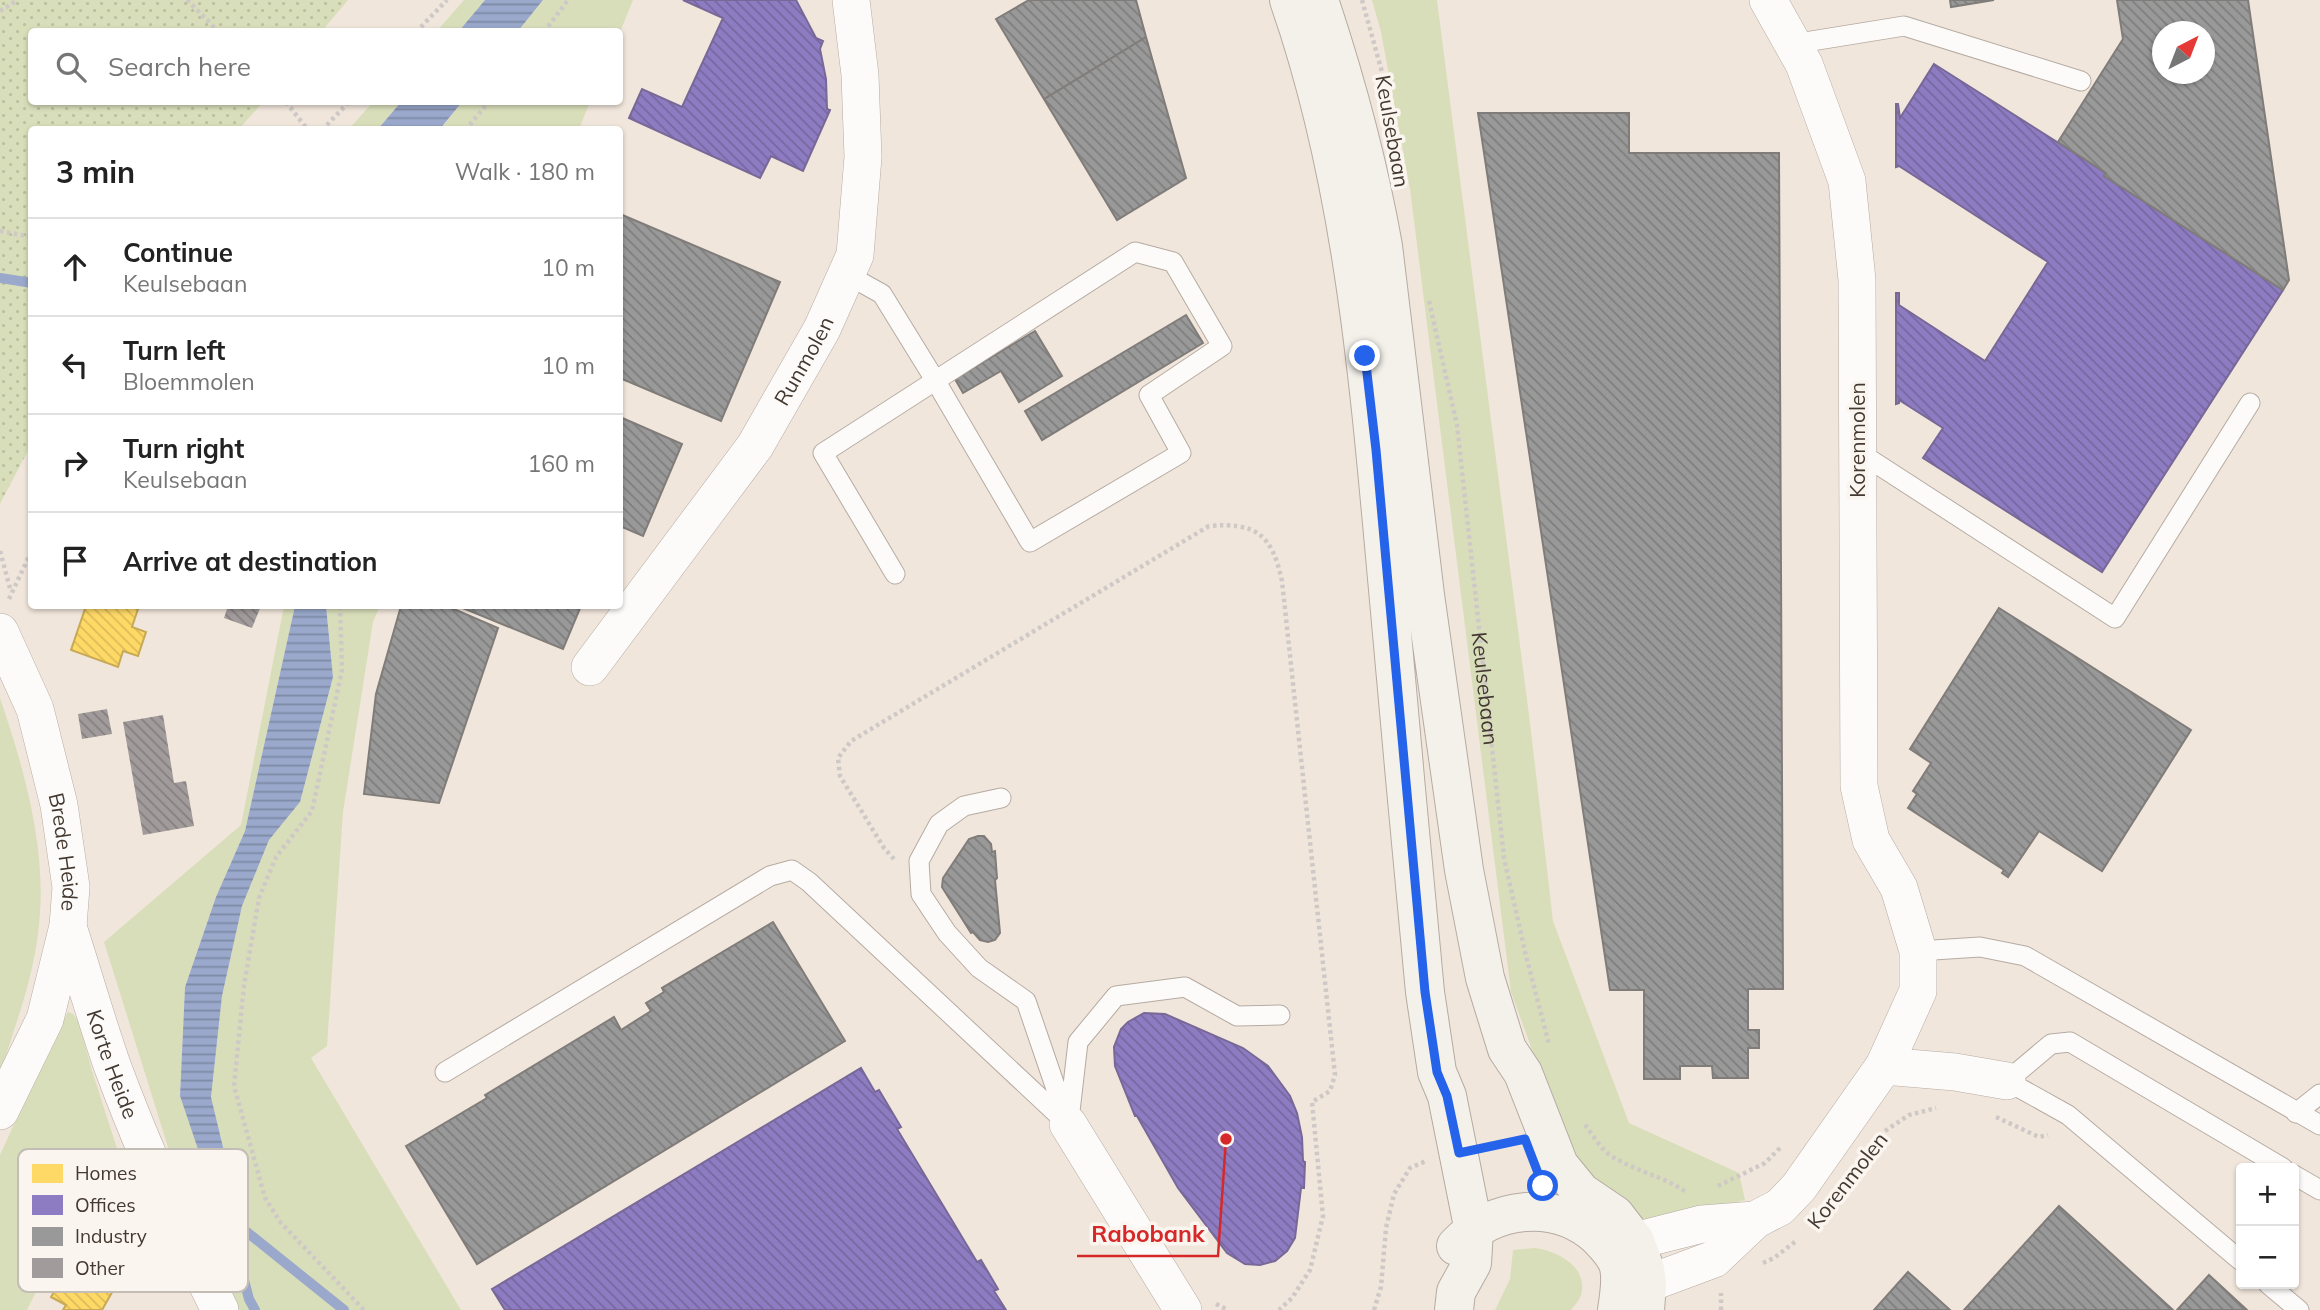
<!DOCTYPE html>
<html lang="en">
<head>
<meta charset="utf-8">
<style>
	body { margin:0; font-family:Mulish,sans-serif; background:#f6f6f6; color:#222 }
	.controls { position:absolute; right:21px; bottom:21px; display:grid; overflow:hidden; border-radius:7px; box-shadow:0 2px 5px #0004 }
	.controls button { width:63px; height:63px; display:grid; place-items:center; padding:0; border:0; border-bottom:2px solid #e0e0e0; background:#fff; color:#222; font:35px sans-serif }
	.compass { position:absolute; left:2152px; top:21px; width:63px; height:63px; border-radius:50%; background:#fff; box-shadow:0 2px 5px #0004; rotate:42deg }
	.stop { position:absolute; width:21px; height:21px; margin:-16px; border:5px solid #2563eb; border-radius:50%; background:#fff }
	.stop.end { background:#2563eb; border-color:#fff; box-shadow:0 2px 7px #0008 }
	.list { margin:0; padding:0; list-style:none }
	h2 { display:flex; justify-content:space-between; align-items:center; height:91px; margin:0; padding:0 28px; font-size:30px }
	h2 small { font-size:23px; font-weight:400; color:#767676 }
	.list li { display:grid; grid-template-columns:46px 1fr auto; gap:21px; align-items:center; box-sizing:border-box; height:98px; padding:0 28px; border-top:2px solid #e0e0e0 }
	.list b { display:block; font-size:26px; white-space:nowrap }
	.list p { margin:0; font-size:23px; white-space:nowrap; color:#767676 }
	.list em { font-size:23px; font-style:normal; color:#767676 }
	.icon { flex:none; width:38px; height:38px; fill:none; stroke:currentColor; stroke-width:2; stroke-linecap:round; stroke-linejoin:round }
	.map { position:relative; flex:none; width:2320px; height:1310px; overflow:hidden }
	.search { position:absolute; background:#fff; box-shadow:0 2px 5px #0004; left:28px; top:28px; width:595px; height:77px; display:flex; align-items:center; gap:18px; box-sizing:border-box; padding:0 24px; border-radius:7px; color:#767676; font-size:26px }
	.panel { position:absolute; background:#fff; box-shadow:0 2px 5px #0004; left:28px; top:126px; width:595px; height:483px; border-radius:7px }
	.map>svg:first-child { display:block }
	.grass { fill:#d9deba }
	.park { fill:url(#park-dots) }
	.water { fill:url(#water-rules) }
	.homes { fill:url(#homes-back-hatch); stroke:#c7a956; stroke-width:2 }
	.offices { fill:url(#offices-back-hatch); stroke:#786897; stroke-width:2 }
	.industry { fill:url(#industry-back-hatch); stroke:#807c7a; stroke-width:2; fill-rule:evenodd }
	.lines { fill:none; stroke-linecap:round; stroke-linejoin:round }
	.stream { stroke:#99a8cb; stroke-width:10 }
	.building { fill:url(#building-back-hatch) }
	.service-casing { stroke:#b5aba2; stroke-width:21 }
	.minor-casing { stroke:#b5aba2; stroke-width:38 }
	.secondary-casing { stroke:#b5aba2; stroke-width:40 }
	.path { stroke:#cec9c6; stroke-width:4.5; stroke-dasharray:3.5 3.5; stroke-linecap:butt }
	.service { stroke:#fdfbfa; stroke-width:19 }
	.minor { stroke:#fdfbfa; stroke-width:37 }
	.secondary { stroke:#f4f1eb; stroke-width:38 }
	.route { stroke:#2563eb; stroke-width:9 }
	.labels { text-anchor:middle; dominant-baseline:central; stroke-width:7; stroke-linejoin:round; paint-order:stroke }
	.street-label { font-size:21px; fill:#443930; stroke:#fbf5f0 }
	.key { fill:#fbf5f0; stroke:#c4bdb6; stroke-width:2 }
	.key-label { font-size:19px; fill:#443930 }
	.leader { fill:none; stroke:#d62828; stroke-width:2.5 }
	.callout-dot { fill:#d62828; stroke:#fbf5f0; stroke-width:2.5 }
	.callout-label { font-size:23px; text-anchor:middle; font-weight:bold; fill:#d62828; stroke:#fbf5f0; stroke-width:7; stroke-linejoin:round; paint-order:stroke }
</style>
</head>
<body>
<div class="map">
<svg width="2320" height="1310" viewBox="0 0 2320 1310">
	<defs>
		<pattern id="park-dots" width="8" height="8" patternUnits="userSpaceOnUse" patternTransform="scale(1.75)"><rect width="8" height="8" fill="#d9deba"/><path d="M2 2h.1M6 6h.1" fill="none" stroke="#bbbfa0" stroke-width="1.8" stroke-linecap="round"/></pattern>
		<pattern id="water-rules" width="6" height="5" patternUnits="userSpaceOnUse" patternTransform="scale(1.75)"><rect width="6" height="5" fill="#99a8cb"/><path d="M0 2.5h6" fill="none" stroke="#7e8aa5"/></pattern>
		<pattern id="homes-back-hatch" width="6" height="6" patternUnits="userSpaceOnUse" patternTransform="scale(1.75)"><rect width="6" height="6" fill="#ffd966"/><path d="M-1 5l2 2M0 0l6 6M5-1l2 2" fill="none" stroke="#dcbb59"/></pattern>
		<pattern id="offices-back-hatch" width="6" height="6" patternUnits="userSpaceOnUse" patternTransform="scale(1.75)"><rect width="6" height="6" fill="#8e7cc3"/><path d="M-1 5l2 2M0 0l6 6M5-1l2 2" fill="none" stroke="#76679f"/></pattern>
		<pattern id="industry-back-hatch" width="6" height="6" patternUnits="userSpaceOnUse" patternTransform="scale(1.75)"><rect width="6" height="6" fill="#999"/><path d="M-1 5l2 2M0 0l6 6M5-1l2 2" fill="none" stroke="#7e7e7d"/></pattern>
		<pattern id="building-back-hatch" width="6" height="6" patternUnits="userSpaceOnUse" patternTransform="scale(1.75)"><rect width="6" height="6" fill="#a29b9b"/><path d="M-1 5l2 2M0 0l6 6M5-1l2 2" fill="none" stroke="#867f7f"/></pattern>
	</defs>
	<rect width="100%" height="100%" fill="#f1e6db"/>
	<path class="grass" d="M464,0h21l-26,31 -23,1z
		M543,0h90l-13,32 -102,-1z
		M1372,0h65l94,731 22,190 76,202 110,50 6,27 -71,19h-30l-35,-17 -20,-16 -43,-81 -16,-61 -19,-52 -101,-803 -29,-157z
		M373,102h28l-23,27 -30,1z
		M462,102h128l-11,27 -139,1z
		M284,606h11l-50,225 -29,66 -31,90 -5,109 40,114 14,-17 -23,-96 11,-101 20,-90 27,-66 31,-38 33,-125 -7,-71h54l-7,16 -30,190 -16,234 -16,12 150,252h-224l-41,-73 -92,-295 137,-117z
		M0,698c23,67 45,144 40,215 -2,36 -11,71 -22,105 -6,17 -10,35 -18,51z
		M68,1012l5,2 6,9 14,51 31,96 -24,-9 -73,149h-27v-155l45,-99z
		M1534,1248c20,2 51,16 48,42 0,7 -6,14 -11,20h-76l15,-31 3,-29z"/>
	<path class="park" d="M0,0h348l-26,31 -290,1v70h231l-24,27 -207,1 -1,315 -31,59z"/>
	<path class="water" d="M485,0h58l-25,31h-59z
		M401,102h61l-22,27h-62z
		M295,606h31l7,71 -33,125 -31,38 -27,66 -20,90 -11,101 23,96 -15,18 -39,-115 5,-109 31,-90 29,-66z"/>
	<path class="homes" d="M86,606h43l9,3 -6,18 14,5 -8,24 -15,-5 -5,16 -47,-17z
		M82,1242l39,22 -11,20 5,3 -13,23h-39l3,-5 -15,-8z"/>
	<path class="offices" d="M683,0h113l20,38 7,3 -3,8 6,30 1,30 3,1 -27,61 -32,-15 -11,22 -131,-60 13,-29 40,18 41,-89z
		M1934,64l172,109 -2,3 179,114 -181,282 -179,-114 20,-30 -44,-28v3l-3,1v-111h3v12l86,56 63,-99 -149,-96 -3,1v-63h2l2,14z
		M1144,1013l21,1 78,34 25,18 22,30 7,17 5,24 1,24 2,1 -1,26h-3l-6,50 -8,13 -12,10 -15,4 -15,-1 -18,-11 -49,-65 -41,-72h-2l-20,-50 -1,-19 7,-18 7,-7z
		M861,1068l14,24 4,-2 22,37 -4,2 80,133 4,-2 17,29 -4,2 12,19h-501l-13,-21z"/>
	<path class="industry" d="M1029,0h107l10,37 -102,62 -48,-80z
		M1950,0h44l-43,7z
		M2117,0h131l41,280 -6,10 -179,-114 2,-3 -48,-31 65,-103zM2162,32h42v42h-42z
		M1146,37l40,141 -69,42 -73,-121z
		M1478,113h151v40h150l4,836h-35v41h11v18h-11v30h-35l-1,-12h-32v13h-36v-89h-34z
		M620,214l160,68 -59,139 -101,-43z
		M1186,315l17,28 -161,97 -17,-29z
		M1035,331l27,45 -43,26 -18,-31 -38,22 -8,-14z
		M620,417l62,27 -39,92 -23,-10z
		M401,606h46l51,22 -59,175 -75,-9 12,-100z
		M458,606h123l-18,43z
		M1999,608l192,122 -89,141 -63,-40 -31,46 -6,-4 2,-3 -96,-62 9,-14 -4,-3 18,-28 -21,-14z
		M978,836h6l7,8 1,8 3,-1 2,27 -2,2 5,53 -5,7 -7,2 -8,-2 -7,-8 -2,1 -29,-46 1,-9 26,-39z
		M773,922l72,119 -368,223 -71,-118 81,-48 -2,-3 129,-78 7,13 30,-19 -5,-8 18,-11 -2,-4z
		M2059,1206l114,104h-209z
		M1908,1272l42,38h-76z
		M2209,1275l38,35h-70z"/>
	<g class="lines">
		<path class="stream" d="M0,278l32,5
			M221,1193l28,106 6,11
			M227,1216l117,94"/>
	</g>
	<path class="building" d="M228,606h33l-9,22 -28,-10z
		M107,709l5,25 -30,5 -4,-25z
		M163,715l11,68 12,-2 8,45 -51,9 -20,-113z"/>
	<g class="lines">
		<g class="service-casing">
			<path id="service" d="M1793,44l111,-18 177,55
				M846,274l36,20 53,86 95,162 151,-89 -32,-58 73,-49 -49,-84 -38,-10 -312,201 72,121
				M1857,451l258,167 135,-215
				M1001,798l-37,8 -25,18 -20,37 2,33 26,39 32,35 47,33 41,120
				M1918,951l62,-4 45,9 295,169
				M445,1072l325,-196 22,-6 17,12 259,242
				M2296,1113l24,-19
				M1069,1120l9,-78 38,-46 69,-9 52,29 43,-1
				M2294,1175l26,15
				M2241,1261l-173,-146 -61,-34 44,-37 19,-2 213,126
				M2268,1284l31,26"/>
		</g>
		<g class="minor-casing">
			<g id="minor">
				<path id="s2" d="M0,632l35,77 24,96 12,82 -3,39 -23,93 -45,92"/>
				<path id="s3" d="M590,667l165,-221 67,-117 33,-74 8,-98 -3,-82 -9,-75"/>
				<path id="s4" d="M68,927c15,46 28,92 44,138 31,84 68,165 108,245"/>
				<path d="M1884,1066l71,6 52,9"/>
				<path d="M1068,1124l115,186"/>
				<path d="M1635,1241l67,-17 53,-4"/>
				<path d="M1647,1284l67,-25 41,-39 25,-13 19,-20 85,-121 34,-75v-40l-19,-63 -28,-48 -12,-54 -2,-506 -10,-99 -43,-117 -36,-64"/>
			</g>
		</g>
		<g class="secondary-casing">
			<path id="secondary" d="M1289,0c62,178 79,369 96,556 13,145 26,291 40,436l12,80 10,24 27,135 -2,32 -16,29 -2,18
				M1319,0c27,81 49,162 64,246l42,349 39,275 21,108 22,71 16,24 36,92 22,27 34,23 20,26 10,28 2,15 -2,26
				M1456,1246c37,-40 99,-47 141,-10 9,9 19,19 22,31 3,14 0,29 -2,43"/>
		</g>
		<g class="path">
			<path d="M187,0l32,32"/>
			<path d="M1362,0l23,83"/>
			<path d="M0,11l18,-11"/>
			<path d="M416,32l31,-32"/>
			<path d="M544,32l24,-32"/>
			<path d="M286,102l22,28"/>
			<path d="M322,130l27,-28"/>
			<path d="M465,130l24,-28"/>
			<path d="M0,231l32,6"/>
			<path id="s1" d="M1429,301l28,124 47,433 22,98 23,88"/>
			<path d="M0,551l11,41"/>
			<path d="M9,599l23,-49"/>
			<path d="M340,606l2,64 -30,141 -36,46 -17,41 -15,87 -10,101 31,112 16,25 83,87"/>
			<path d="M894,859l-10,-11 -44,-72 -2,-18 13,-17 358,-215c48,-4 63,9 73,55l53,494 -5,16 -18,11 11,114 -13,54 -18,28 -13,12"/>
			<path d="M1996,1117l43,20 9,-2"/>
			<path d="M1585,1125c8,10 15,23 25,30 24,16 53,21 76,37"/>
			<path d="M1885,1131l24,-16 27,-7"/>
			<path d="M1492,1146l19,-4"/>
			<path d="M1718,1186l47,-23 16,-16"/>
			<path d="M1763,1263l11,-5 22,-17"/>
			<path d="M1216,1304l12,6"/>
			<path d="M1374,1310l7,-23 5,-59 8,-34 16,-26 16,-7"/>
			<path d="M1721,1310v-17"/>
		</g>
		<use href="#service" class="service"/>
		<use href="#minor" class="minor"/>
		<use href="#secondary" class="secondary"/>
	</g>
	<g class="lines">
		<path class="route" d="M1365,356l11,94 49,542 12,80 10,24 12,57 66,-14 18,47"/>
	</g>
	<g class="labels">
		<g class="street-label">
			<text transform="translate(1393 131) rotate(80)">Keulsebaan</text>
			<text stroke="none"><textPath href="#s3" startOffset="374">Runmolen</textPath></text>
			<text transform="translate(1857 440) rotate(-90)">Korenmolen</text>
			<text stroke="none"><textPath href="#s1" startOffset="392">Keulsebaan</textPath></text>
			<text stroke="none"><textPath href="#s2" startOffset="231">Brede Heide</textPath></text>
			<text stroke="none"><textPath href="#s4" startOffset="144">Korte Heide</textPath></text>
			<text transform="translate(1847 1180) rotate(-52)">Korenmolen</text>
		</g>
	</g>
	<rect x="18" y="1149" width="230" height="143" rx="10" class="key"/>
	<rect x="32" y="1164" width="31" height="19" fill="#ffd966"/>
	<rect x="32" y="1195" width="31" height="20" fill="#8e7cc3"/>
	<rect x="32" y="1227" width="31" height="19" fill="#999"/>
	<rect x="32" y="1258" width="31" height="20" fill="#a29b9b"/>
	<g class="key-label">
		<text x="75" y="1180">Homes</text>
		<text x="75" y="1212">Offices</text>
		<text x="75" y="1243">Industry</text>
		<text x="75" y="1275">Other</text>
	</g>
	<path class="leader" d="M1226 1139L1218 1256H1077"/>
	<circle class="callout-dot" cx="1226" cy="1139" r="7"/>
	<g class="callout-label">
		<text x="1148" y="1242">Rabobank</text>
	</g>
</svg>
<div class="controls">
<button>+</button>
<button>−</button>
</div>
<svg class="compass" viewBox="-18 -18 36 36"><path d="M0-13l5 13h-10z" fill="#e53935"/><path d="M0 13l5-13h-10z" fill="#767676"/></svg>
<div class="stop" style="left:1543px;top:1186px"></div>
<div class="stop end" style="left:1365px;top:356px"></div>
<div class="search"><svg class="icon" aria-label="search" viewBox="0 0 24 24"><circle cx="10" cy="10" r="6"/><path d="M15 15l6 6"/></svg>Search here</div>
<section class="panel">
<h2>3 min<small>Walk · 180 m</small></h2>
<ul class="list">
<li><svg class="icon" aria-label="ahead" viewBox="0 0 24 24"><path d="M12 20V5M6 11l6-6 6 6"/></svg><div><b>Continue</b><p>Keulsebaan</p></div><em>10 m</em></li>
<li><svg class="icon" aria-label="left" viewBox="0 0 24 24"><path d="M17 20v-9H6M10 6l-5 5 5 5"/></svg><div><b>Turn left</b><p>Bloemmolen</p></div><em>10 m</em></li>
<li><svg class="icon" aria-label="right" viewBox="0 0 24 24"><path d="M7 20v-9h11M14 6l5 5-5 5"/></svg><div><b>Turn right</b><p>Keulsebaan</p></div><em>160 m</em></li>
<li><svg class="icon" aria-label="arrive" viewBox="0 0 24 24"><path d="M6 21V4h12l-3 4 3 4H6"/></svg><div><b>Arrive at destination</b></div></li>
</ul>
</section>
</div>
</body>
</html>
